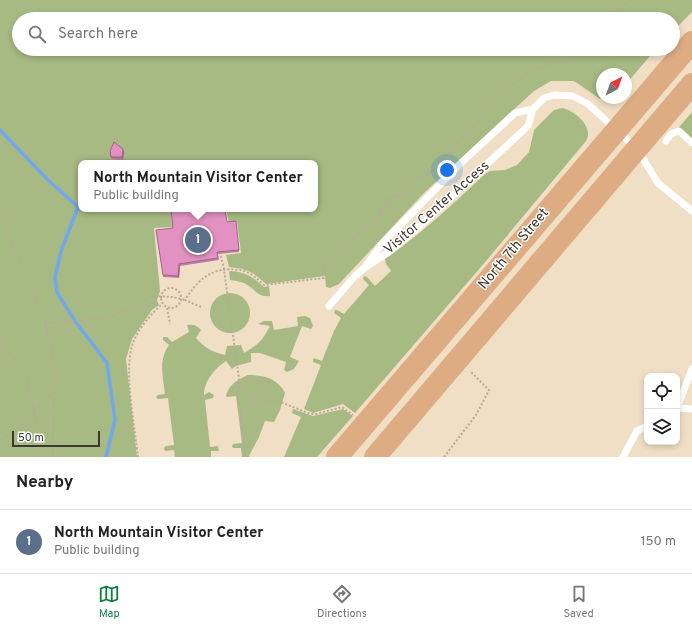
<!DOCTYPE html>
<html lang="en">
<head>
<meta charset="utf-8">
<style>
	body { margin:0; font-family:Overpass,sans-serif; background:#f2f2f2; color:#222 }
	.controls { position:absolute; right:12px; bottom:12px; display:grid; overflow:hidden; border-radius:8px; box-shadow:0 2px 6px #0003 }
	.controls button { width:36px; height:36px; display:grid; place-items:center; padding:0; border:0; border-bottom:1px solid #e0e0e0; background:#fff; color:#222; font:20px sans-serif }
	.compass { position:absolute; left:596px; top:68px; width:36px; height:36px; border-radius:50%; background:#fff; box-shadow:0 2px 6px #0003; rotate:41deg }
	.scale { position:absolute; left:12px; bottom:10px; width:88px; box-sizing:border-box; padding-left:4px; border:2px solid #3f382e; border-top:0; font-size:11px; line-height:14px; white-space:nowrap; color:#3f382e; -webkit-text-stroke:3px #fff; paint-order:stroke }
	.you { position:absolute; left:447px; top:170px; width:14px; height:14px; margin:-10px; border:3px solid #fff; border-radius:50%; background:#1a73e8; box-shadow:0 0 0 6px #1a73e833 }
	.badge { display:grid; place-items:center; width:26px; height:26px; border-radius:50%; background:#0b8043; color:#fff; font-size:13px; font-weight:700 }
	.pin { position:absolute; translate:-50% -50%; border:2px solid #fff; box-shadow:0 1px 4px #0006 }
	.popup { position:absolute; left:78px; top:160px; width:240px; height:52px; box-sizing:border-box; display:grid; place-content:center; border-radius:8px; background:#fff; filter:drop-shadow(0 1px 3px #0005); font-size:13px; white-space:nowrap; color:#767676 }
	.popup b { font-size:15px; color:#222 }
	.popup::after { content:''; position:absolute; left:50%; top:100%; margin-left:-8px; border:8px solid transparent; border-top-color:#fff }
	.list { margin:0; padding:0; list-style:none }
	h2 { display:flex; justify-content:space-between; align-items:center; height:52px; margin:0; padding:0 16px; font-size:17px }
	h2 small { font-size:13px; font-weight:400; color:#767676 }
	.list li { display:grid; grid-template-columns:26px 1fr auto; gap:12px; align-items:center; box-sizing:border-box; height:64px; padding:0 16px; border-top:1px solid #e0e0e0 }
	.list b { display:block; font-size:15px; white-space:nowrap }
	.list p { margin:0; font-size:13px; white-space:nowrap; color:#767676 }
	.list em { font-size:13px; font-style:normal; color:#767676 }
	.icon { flex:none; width:22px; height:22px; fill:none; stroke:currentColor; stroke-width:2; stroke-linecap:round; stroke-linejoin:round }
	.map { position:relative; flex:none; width:692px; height:457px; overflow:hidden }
	.search { position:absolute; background:#fff; box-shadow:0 2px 6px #0003; left:12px; right:12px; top:12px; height:44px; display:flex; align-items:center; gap:10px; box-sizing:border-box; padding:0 14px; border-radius:22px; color:#767676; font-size:15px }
	.sheet { height:116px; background:#fff }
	nav { display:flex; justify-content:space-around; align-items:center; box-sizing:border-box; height:56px; border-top:1px solid #e0e0e0; background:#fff; font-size:11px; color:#767676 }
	nav a { display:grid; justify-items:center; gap:2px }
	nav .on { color:#0b8043 }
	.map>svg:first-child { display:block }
	.green { fill:#a7ba84 }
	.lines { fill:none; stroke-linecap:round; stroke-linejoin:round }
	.stream { stroke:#72a7eb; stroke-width:3.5 }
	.path { stroke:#b7aa95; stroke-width:2; stroke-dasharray:2 2; stroke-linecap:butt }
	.lane { stroke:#fff; stroke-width:7 }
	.primary { stroke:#ddac83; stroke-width:22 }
	.wall { fill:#c27da7 }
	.shaded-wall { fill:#9e6688 }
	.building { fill:#e291c2; stroke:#9e6688 }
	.labels { text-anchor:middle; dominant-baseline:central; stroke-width:3; stroke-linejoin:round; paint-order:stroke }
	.street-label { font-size:14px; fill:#3f382e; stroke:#fff }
</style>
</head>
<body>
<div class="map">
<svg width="692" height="457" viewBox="0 0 692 457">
	<rect width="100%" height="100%" fill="#f0dfc5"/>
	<path class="green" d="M0,0h692v12l-19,19v-12h-654v30h637l-30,35v-10h-24v22l-2,3 -26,-18h-23l-17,10 -110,102 -85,91 -9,4 -4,-1 -1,-11 -59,8c-14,-13 -19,-15 -37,-17l-3,-12 15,-2 -4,-31 -8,1 -3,-14h89v-46h-234v46h90l1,18 -18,1 6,63 -3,9 2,5 -7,5 -20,29 -6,20 11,98h-137z
		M562,108c11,2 27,15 26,27 0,2 -1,4 -2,6l-100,120 -131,152 -12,-9 -30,9 -9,-4 17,-44 -8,-3v-2l1,-2 8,3 12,-30 7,-13 -7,-5 1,-3h2l7,4 25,-29 -6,-6 1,-3 3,1 8,9 16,-15 -5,-7 -1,-5c36,-25 68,-55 100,-85l5,-3 15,-1 12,-5 12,-13 5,-22 20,-20z
		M692,112v35l-17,-15z
		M229,271c15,0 24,6 35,16l5,-1 1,10c-11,1 -13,-4 -21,-10 -5,-4 -12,-5 -19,-6z
		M210 313a20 20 0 1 1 40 0a20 20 0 1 1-40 0Z
		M305,316l5,2 3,8 -2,3 -9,-3 -12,31 9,4 -5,8 -7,3 -3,-2 2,-8 -26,-9h-9v9l-15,4 -4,3 -6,-8c-11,7 -22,20 -22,34l5,-3 5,3 -1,3 -8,2 5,47 8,-1 1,5h-8v6h-36l-1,-7 -9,1 -1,-3 2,-2 8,-1 -6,-47 -10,1 -2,-2 2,-2 7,-1c-2,-17 -7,-34 4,-49l-6,-5v-3h4l5,5 17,-10 -2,-7c6,-1 10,0 14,5l-5,8c9,10 16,14 29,17l2,-9 14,-1 3,8c15,-9 18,-12 26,-27l-12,-2 6,-3h8l2,9 24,-4 -1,-9z
		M248,375c15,0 30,3 37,18l-5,17 -6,12 -9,-1 -6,16 -10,19 1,1h-8l-1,-9h-7l-2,-1 1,-3 9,-1 -6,-47 -9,1 -1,-1c3,-12 11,-16 22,-21z
		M293,409l20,7 30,-7 10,7 -36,41h-33l17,-40 -9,-4z"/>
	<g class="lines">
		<path class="stream" d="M0,130l47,49 31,28 -17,44 -6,26 2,15 18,29 32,42 8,57 -9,37"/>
		<path class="path" d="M609,19l9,-10 13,-9
			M0,214l45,108 11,1 54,-6 21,-9 22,-12 20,1 12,3
			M380,215c3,-13 7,-18 20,-21
			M220,252l4,17 15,110 -1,13 7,65
			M161 298a10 10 0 1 1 20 0a10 10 0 1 1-20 0Z
			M201,307l-16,-7c12,-20 28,-34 53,-30 5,0 10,2 14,5 5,3 8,7 12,10l60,-7 -1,-6 2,-6 3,-7 9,-9 14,-9 14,-12 14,-13 16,-19 14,-9 6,-8 16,-8 20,-20 5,-8 13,-10 17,-22 7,-5 9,-12 12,-11 10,-8 22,-11 17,-3 16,-9 4,-4
			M167,308l3,16
			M45,322l9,38 -1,97
			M0,340l26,35 16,69v13
			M239,391c9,-11 17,-14 29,-8l-15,17 2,4 9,-1 12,-3 34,14h6l26,-7 11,8
			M0,443l4,-5 19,-14 11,-14 20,-18
			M138,457c-3,-29 -15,-87 -5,-114 5,-14 18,-29 29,-39
			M444,457l32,-42 13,-25 -19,-19"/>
		<path class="lane" d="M666,141l5,-7 8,-3 13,12
			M367,264l15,-20 80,-82 53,-49 18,-4
			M329,306l26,-30 8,-7 27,-18 31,-26 107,-99 5,-17 11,-11 10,-3 19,1 15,8 49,45 21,34 34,28
			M677,408l15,-39
			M678,408l14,1
			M623,457l14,-26 10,-5"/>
		<path class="primary" d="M337,457l355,-415
			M375,457l317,-373"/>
	</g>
	<path class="wall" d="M110,151h14l-1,9 -11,-1z
		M236,223l3,29 -21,2 1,6 -39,6 -1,12 -16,-1v-2z"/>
	<path class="shaded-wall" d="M123,149l1,2 -1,9 -1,-3z
		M179,264l1,2 -1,12 -1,-2z"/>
	<path class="building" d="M114,142l9,7 -1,8h-11l-1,-6z
		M171,209h54l2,13 9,-1 3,29 -22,2 1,6 -39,6 -1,12 -15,-1 -7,-45 17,-2z"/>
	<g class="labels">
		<g class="street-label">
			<text transform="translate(437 208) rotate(-41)">Visitor Center Access</text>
			<text transform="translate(514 249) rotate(-50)">North 7th Street</text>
		</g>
	</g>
</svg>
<div class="controls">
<button><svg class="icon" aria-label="locate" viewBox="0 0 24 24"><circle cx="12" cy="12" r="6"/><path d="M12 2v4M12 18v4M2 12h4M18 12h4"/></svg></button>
<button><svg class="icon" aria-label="layers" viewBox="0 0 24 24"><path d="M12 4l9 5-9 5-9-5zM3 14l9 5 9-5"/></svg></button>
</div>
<svg class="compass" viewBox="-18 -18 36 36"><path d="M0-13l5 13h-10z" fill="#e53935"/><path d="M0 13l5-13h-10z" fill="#767676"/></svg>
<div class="scale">50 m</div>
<div class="you"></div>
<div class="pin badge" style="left:198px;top:240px;background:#5c6f8a">1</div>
<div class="popup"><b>North Mountain Visitor Center</b>Public building</div>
<div class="search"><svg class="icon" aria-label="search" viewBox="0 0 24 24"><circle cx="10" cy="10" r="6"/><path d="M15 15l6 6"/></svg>Search here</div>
</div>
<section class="sheet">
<h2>Nearby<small></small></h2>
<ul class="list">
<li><span class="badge" style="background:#5c6f8a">1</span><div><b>North Mountain Visitor Center</b><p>Public building</p></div><em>150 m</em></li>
</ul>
</section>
<nav>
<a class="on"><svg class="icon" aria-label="map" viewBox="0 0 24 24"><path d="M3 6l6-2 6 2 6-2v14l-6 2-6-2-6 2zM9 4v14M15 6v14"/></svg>Map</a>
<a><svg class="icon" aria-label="directions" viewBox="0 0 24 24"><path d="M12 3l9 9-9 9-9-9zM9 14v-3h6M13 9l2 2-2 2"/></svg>Directions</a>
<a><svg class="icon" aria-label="saved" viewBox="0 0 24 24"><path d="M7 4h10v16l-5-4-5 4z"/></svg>Saved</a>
</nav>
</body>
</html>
